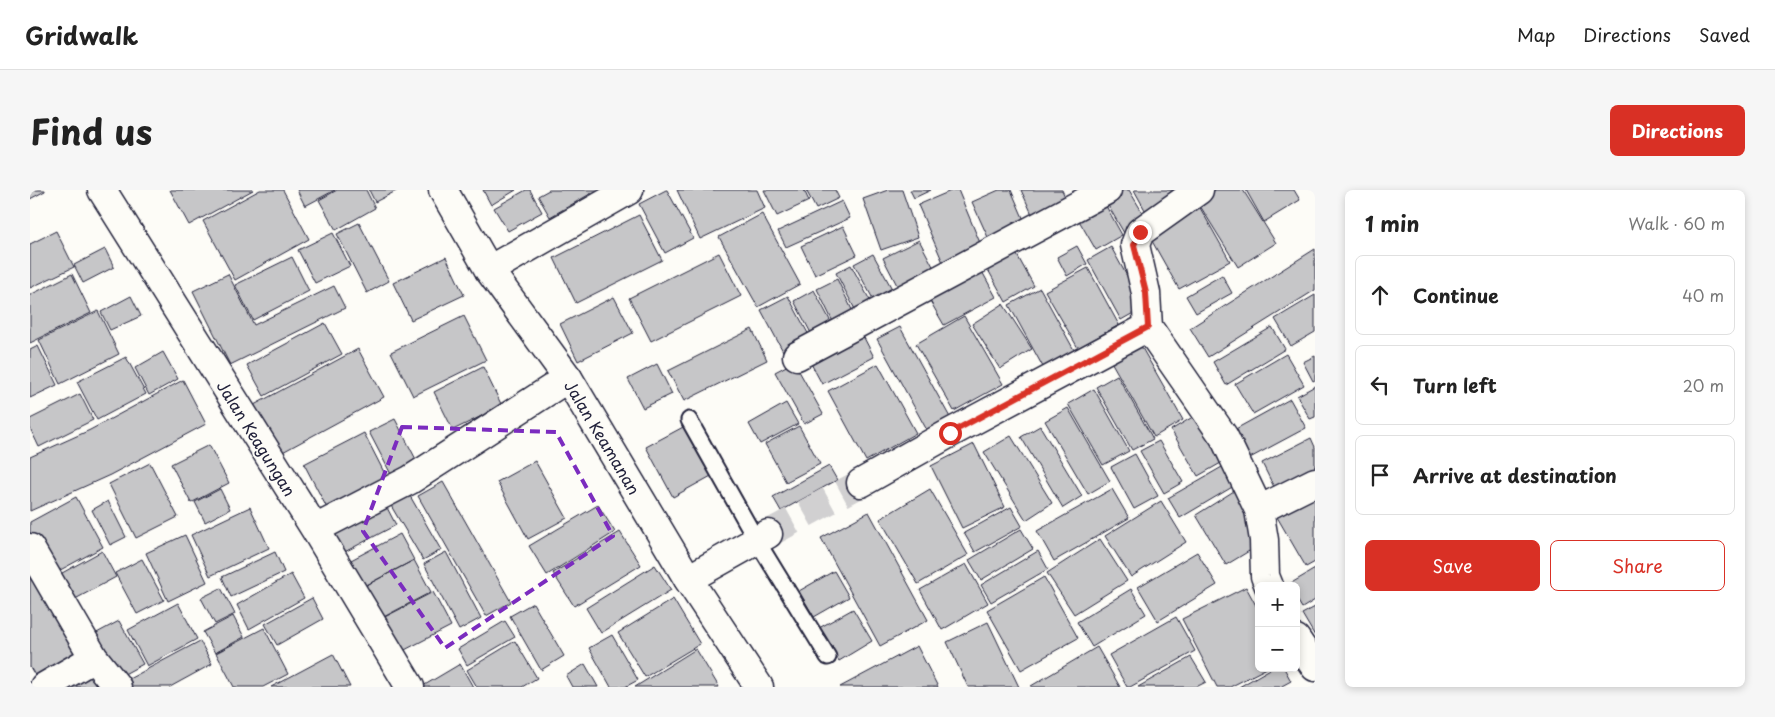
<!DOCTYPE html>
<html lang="en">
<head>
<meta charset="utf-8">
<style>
	body { margin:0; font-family:"Playpen Sans",sans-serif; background:#f6f6f6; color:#222 }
	.controls { position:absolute; right:15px; bottom:15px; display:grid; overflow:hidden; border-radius:8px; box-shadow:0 2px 8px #0003 }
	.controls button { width:45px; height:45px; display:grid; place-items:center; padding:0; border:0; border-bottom:1px solid #e0e0e0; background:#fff; color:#222; font:25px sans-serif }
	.stop { position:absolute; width:15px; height:15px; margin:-11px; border:4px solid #d93025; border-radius:50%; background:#fff }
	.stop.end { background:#d93025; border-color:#fff; box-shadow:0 1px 5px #0008 }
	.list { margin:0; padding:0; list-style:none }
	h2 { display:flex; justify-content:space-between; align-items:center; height:65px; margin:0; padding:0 20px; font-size:21px }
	h2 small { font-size:16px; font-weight:400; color:#767676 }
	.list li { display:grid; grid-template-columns:32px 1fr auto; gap:15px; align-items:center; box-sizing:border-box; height:80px; margin:0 10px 10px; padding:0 10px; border:1px solid #e0e0e0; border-radius:8px }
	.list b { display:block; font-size:19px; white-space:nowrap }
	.list em { font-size:16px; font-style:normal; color:#767676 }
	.actions { display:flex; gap:10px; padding:15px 20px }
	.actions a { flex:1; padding:11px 0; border:1px solid #d93025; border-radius:8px; text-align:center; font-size:18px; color:#d93025 }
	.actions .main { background:#d93025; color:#fff }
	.icon { flex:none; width:28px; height:28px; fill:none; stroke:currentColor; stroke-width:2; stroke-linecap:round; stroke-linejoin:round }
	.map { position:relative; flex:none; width:1285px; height:497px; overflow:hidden; border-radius:8px }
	header { display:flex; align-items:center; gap:30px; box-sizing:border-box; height:70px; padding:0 25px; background:#fff; border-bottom:1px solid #e0e0e0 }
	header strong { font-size:24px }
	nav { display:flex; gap:28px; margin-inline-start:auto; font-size:18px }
	.intro { display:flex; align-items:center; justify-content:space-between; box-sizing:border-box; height:120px; padding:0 30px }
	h1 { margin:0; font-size:35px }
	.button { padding:12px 22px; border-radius:8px; background:#d93025; color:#fff; font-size:18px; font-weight:700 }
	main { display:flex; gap:30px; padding:0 30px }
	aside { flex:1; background:#fff; border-radius:8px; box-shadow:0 2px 8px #0003 }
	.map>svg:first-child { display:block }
	.building { fill:#c6c6c8; stroke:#22223b }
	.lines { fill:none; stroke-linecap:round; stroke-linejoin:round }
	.street-tunnel { stroke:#d1d0d1; stroke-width:28; stroke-dasharray:28 14; stroke-linecap:butt }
	.lane-casing { stroke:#22223b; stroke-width:19 }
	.street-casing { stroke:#22223b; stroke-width:31 }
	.secondary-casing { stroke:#22223b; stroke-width:31 }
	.lane { stroke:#fdfcf7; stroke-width:15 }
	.street { stroke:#fdfcf7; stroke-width:28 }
	.secondary { stroke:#fdfcf7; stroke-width:28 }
	.route { stroke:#d93025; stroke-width:6 }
	.marked { fill:none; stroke:#7b2cbf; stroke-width:4; stroke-dasharray:10 6; stroke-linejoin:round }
	.labels { text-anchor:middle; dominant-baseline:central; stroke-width:4; stroke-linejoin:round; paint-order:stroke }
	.street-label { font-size:16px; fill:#22223b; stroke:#fdfcf7 }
</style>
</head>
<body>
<header>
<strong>Gridwalk</strong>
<nav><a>Map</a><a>Directions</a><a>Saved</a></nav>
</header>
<div class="intro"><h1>Find us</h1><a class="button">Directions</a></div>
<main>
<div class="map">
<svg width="1285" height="497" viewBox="0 0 1285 497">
	<rect width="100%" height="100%" fill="#fdfcf7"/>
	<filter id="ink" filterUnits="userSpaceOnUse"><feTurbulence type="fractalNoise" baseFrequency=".02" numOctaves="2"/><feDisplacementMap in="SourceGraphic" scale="10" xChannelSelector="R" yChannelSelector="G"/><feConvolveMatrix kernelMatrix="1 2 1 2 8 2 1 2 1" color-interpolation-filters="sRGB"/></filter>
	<g filter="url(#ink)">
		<path class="building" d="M0,0h15v1l-15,8z
			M140,0h83l-64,35z
			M230,0h23l26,49 -74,41 -32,-59z
			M267,0h38l-30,16z
			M307,0h29l9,18 -39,22 -17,-30z
			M339,0h29l-23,12z
			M453,0h33l-25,15z
			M496,0h4l12,22 -34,19 -14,-23z
			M519,0h48l-47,27 -12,-21z
			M636,0h1l26,48 -28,15 -26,-49z
			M647,0h80l8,18 -65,31z
			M734,0h40l5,11 -32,15z
			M776,0h29l4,8 -23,11z
			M858,0h14l16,47 -37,13 -18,-51z
			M880,0h21l-17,8z
			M923,0h5l25,60 -38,17 -27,-62z
			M969,0h12l16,37 -36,17 -19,-42z
			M991,0h41l8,18 -34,15z
			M1081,0h18l18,30 -23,13 -22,-38z
			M1104,0h44l-28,29z
			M1185,0h28l33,53 -38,24 -41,-66z
			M1216,0h48l6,10 -36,22z
			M1071,7l21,38 -26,15 -22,-38z
			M812,11l8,17 -64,29 -8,-16z
			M1169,16l31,55 -51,28 -31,-55z
			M732,24l38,70 -42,23 -39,-70z
			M609,25l23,45 -86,43 -22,-45z
			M329,33l30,58 -22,12 -30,-59z
			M813,36l14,29 -42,20 -14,-29z
			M26,41l18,36 -44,21v-44z
			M303,43l17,33 -35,17 -17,-33z
			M889,50l17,32 -36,19 -17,-33z
			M981,54l23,42 -28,16 -24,-43z
			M1047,56l10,18 -20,12 -10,-19z
			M1081,57l33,60 -23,13 -33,-60z
			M75,59l9,18 -31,16 -9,-18z
			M1285,59v41l-107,67 -18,-29z
			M689,63l22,43 -90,45 -22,-43z
			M843,64l24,44 -19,10 -24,-44z
			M262,67l17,34 -56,29 -18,-35z
			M416,67l18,38 -53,25 -18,-37z
			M821,75l23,43 -15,9 -23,-44z
			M949,76l17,31 -52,28 -18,-31z
			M1058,78l31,57 -41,23 -33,-57z
			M42,84l19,39 -61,30v-48z
			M198,84l26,51 80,-39 11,22 -115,57 -37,-74z
			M1192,85l10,18 -36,20 -10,-17z
			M807,89l20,41 -20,10 -20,-41z
			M1010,98l34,62 -31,17 -34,-62z
			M784,100l18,34 -20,11 -18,-34z
			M1285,105v37l-24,14 -16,-27z
			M101,106l10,20 -31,14 -9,-18z
			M758,106l23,43 -27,14 -23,-43z
			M584,107l19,36 -55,28 -18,-37z
			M973,114l29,45 -32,20 -28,-45z
			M68,121l21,43 -59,30 -21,-44z
			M434,126l22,44 -73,36 -22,-44z
			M934,126l39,68 -49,27 -38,-67z
			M295,133l17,31 -78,42 -17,-31z
			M870,137l52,94 -23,13 -52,-95z
			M1242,137l13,22 -59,36 -13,-23z
			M722,139l15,31 -83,41 -16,-30z
			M830,140l14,27 -52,27 -14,-26z
			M1108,151l45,79 -29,17 -45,-79z
			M8,156l19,39 -27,13v-48z
			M328,159l26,48 -105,57 -25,-49z
			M133,162l15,27 -29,16 -14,-27z
			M1256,164l18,31 -51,29 -18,-30z
			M1285,166v24l-2,1 -10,-19z
			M96,167l20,37 -49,26 -20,-38z
			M764,172l29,52 -19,10 -29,-52z
			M627,174l15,30 -29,14 -15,-29z
			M848,174l38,69 -50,28 -38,-70z
			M453,177l19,39 -49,24 -19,-38z
			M1087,185l36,64 -21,11 -36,-63z
			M153,190l23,44 -96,51 -80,36v-54l60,-27z
			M1285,196v31l-5,2 -13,-23z
			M1064,199l35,62 -26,14 -35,-61z
			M50,204l13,26 -54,27 -9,-19v-9z
			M1260,209l16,29 -58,31 -16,-28z
			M756,213l12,21 -38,20 -11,-20z
			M1038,218l42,73 -22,13 -43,-73z
			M1171,222l27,47 -30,17 -27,-46z
			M365,229l26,50 -26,13 -26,-50z
			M655,236l28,49 -40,22 -27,-50z
			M769,236l21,38 -34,18 -21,-38z
			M1010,236l42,70 -19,12 -42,-71z
			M334,243l24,47 -60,30 -24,-46z
			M981,246l41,67 -26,17 -42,-68z
			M1281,248l4,9v29l-37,19 -16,-32z
			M1129,251l24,41 -19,11 -24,-42z
			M944,254l31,63 -43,21 -31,-62z
			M179,255l20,38 -38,20 -20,-39z
			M1105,264l23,42 -24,13 -23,-42z
			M505,271l32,57 -39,21 -31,-57z
			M120,273l28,54 -42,21 -27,-54z
			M799,276l8,14 -56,31 -8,-14z
			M1192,277l12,19 -54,32 -12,-20z
			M413,292l68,120 -25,14 -68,-120z
			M190,299l10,20 -25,13 -10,-20z
			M376,299l35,61 -18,10 -36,-61z
			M900,299l38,66 -50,29 -38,-65z
			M1082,299l17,29 -75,43 -17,-30z
			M1204,301l30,51 -38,23 -30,-50z
			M1285,305v67l-9,5 -29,-50z
			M46,307l27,50 -52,28 -21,-40v-13z
			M353,310l13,25 -59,31 -13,-25z
			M78,311l18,36 -16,8 -18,-35z
			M1131,311l25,41 -55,35 -26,-41z
			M568,315l17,27 -68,43 -18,-29z
			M220,317l19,41 -59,28 -19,-41z
			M981,317l11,19 -47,26 -11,-19z
			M839,322l59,108 -48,26 -59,-108z
			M991,339l12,20 -52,31 -12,-20z
			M590,342l21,33 -67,41 -21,-33z
			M370,344l14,26 -49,26 -14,-26z
			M155,345l22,47 -39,19 -22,-48z
			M1070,349l27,42 -53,33 -27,-41z
			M72,361l14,26 -50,27 -13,-26z
			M1008,361l10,18 -57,33 -10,-17z
			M245,362l9,20 -53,25 -9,-20z
			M416,362l35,66 -22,12 -35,-66z
			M1167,362l20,33 -59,36 -20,-34z
			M112,369l22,41 -27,14 -22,-41z
			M384,370l17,32 -55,29 -17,-32z
			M0,374l50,89 -44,24 -6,-10z
			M936,374l22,39 -46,27 -22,-40z
			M625,375l16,25 -70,43 -15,-25z
			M1285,379v31l-13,8 -6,-10v-12l-8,-1z
			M804,381l15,26 -35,20 -15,-26z
			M261,384l13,24 -55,31 -12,-24z
			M1014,387l34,61 -57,32 -34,-60z
			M1216,397l13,24v57h8l-37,19h-13l-35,-68z
			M191,398l14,26 -20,10 -14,-26z
			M1101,399l15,25 -54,33 -15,-25z
			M403,402l18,34 -54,28 -18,-34z
			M282,408l11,21 -46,26 -12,-21z
			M643,409l27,45 -55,33 -27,-44z
			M148,413l19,36 -50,27 -19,-36z
			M503,413l31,53 -23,14 -31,-54z
			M1285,417v29l-13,-22z
			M823,419l19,32 -33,20 -20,-33z
			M203,426l11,21 -29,16 -12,-21z
			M1146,427l19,34 -65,36h-3l-18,-32z
			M89,431l24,43 -26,14 -24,-43z
			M475,431l10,16 -48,28 -9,-16z
			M958,432l31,65h-51l-21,-45z
			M234,438l24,46 -25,13h-29l-18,-34z
			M582,445l26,45 -13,7h-14l-22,-39z
			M170,451l12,23 -42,23h-39l-4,-7z
			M485,451l22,37 -15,9h-45l-10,-17z
			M887,456l21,41h-98z
			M1067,457l23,40h-89v-1z
			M666,459l23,38h-84z
			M303,464l17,33h-79z
			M1161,467l15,25 -10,5h-58z
			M430,474l13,23h-49l-1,-1z
			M555,474l13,23h-26l-6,-11z
			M61,475l12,22h-52z
			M1242,478h12l7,13 -11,6h-41z"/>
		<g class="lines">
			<path class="street-tunnel" d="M738,344l93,-51"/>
			<g class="lane-casing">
				<path id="lane" d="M659,230l68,121 71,116"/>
			</g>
			<g class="street-casing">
				<path id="street" d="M72,0l213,339 95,158
					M459,80l140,-80
					M1118,137l-2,-34 -11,-48 5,-13 59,-42
					M767,166l310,-166
					M831,293l89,-50 198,-106 76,110 35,73 5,30 1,36 4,10
					M1229,320l56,-28
					M285,339l95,-49 158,-102
					M0,358l64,110 23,29
					M658,389l80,-45
					M1266,449l19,28
					M14,497l50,-29"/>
			</g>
			<g class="secondary-casing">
				<path id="secondary" d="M413,0l46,80 79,108 120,201 71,108"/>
			</g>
			<use href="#lane" class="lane"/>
			<use href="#street" class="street"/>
			<use href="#secondary" class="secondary"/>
		</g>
	</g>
	<g class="lines" filter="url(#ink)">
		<path class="route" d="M920,243l198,-106 -2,-34 -12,-48 6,-13"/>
	</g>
	<path class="marked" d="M372,237l154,5 57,104 -168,112 -82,-117z"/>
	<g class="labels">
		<g class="street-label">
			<text transform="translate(573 247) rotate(59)">Jalan Keamanan</text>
			<text transform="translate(227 248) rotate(58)">Jalan Keagungan</text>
		</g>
	</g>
</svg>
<div class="controls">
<button>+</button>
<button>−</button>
</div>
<div class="stop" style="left:920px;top:243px"></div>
<div class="stop end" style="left:1110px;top:42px"></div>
</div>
<aside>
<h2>1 min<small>Walk · 60 m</small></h2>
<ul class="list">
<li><svg class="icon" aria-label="ahead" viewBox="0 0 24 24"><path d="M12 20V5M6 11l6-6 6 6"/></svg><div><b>Continue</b></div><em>40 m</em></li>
<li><svg class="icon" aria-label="left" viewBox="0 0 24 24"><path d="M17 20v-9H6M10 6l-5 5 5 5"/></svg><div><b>Turn left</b></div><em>20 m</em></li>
<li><svg class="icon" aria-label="arrive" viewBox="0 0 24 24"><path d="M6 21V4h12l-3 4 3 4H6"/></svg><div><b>Arrive at destination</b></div></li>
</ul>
<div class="actions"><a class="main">Save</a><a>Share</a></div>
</aside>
</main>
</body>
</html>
